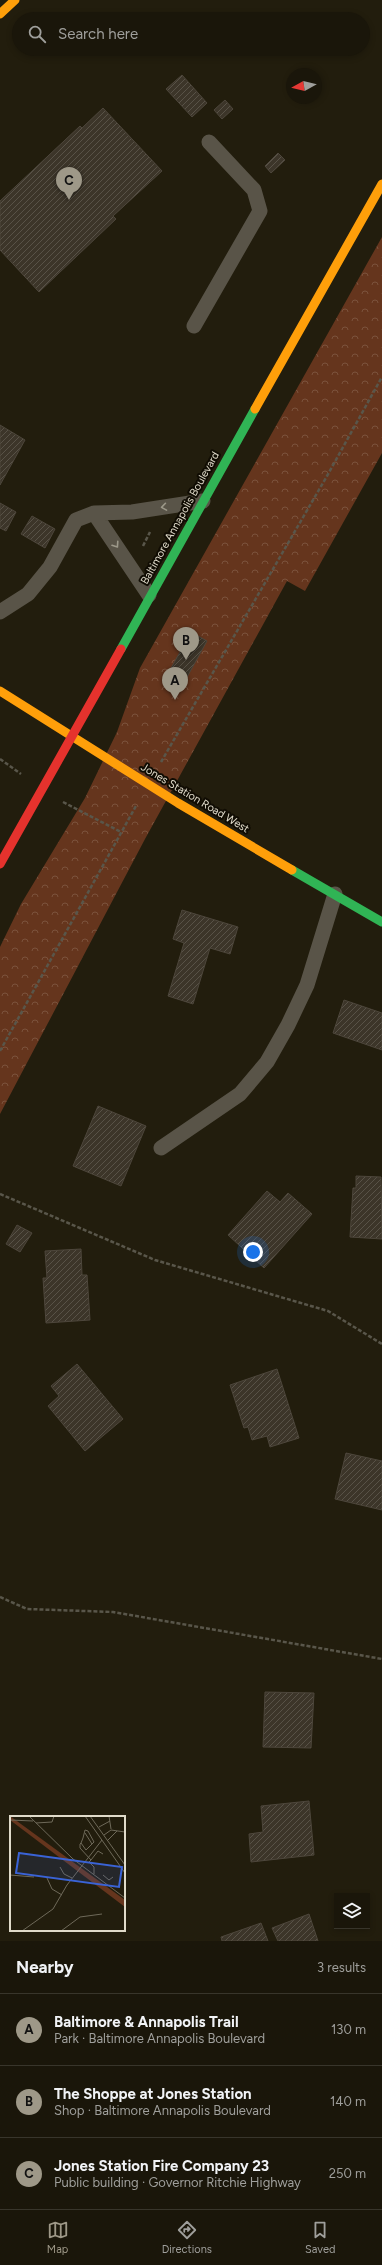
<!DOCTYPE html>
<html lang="en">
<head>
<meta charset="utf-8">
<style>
	body { margin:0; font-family:Figtree,sans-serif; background:#272318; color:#f1f3f6 }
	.controls { position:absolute; right:12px; bottom:12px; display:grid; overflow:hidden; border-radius:0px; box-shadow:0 2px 6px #0003 }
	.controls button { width:36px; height:36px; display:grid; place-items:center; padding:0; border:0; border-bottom:1px solid #38352b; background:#1a160a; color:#f1f3f6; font:20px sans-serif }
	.compass { position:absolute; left:286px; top:68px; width:36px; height:36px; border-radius:50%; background:#1a160a; box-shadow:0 2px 6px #0003; rotate:262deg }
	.you { position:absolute; left:253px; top:1252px; width:14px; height:14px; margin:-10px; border:3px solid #fff; border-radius:50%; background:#1a73e8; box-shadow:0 0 0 6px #1a73e833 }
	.badge { display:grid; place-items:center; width:26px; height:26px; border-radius:50%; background:#9e9888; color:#111; font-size:13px; font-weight:700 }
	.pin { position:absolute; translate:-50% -33px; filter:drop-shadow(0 1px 2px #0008) }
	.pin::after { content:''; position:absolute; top:21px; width:14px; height:12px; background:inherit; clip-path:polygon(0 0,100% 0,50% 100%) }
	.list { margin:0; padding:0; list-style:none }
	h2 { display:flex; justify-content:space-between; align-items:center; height:52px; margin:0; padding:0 16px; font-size:17px }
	h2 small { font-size:13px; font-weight:400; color:#9f9f9c }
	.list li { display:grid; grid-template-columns:26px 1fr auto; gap:12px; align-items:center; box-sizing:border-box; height:72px; padding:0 16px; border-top:1px solid #38352b }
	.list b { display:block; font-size:15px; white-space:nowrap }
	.list p { margin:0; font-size:13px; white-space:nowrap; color:#9f9f9c }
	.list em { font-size:13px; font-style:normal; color:#9f9f9c }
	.icon { flex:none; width:22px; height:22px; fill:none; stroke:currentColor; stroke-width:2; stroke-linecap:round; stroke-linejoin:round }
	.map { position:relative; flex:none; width:382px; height:1941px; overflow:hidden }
	.search { position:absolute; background:#1a160a; box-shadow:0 2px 6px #0003; left:12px; right:12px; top:12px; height:44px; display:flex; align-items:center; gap:10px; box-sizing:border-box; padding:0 14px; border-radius:22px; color:#9f9f9c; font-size:15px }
	.sheet { height:268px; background:#1a160a }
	nav { display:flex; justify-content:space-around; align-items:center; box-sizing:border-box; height:56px; border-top:1px solid #38352b; background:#1a160a; font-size:11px; color:#9f9f9c }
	nav a { display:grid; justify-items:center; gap:2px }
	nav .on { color:#9e9888 }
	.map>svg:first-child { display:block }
	.park { fill:url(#park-crowns) }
	.building { fill:url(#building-hatch); stroke:#4d463b }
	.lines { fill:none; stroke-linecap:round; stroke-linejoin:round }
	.path { stroke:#59564a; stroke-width:2.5; stroke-dasharray:4 2; stroke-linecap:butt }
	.lane { stroke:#595448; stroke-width:15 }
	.fast { stroke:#30b455; stroke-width:9 }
	.slow { stroke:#ff9f0a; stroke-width:9 }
	.jam { stroke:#e5322d; stroke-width:9 }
	.oneway { stroke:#9c9889 }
	.labels { text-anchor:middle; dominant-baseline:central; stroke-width:4; stroke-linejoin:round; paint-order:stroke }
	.street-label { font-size:11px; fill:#e0dbca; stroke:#100c03 }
	.inset-road { fill:none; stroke:#6e6959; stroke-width:1 }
	.view { fill:#3a63d6; fill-opacity:0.15; stroke:#3a63d6; stroke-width:2 }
	.inset-edge { fill:none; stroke:#e0dbca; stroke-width:2 }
</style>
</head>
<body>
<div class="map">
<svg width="382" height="1941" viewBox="0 0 382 1941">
	<defs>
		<pattern id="park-crowns" width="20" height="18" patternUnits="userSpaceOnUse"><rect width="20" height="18" fill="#65351d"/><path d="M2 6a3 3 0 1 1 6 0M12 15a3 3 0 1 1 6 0" fill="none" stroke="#7b523c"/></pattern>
		<pattern id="building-hatch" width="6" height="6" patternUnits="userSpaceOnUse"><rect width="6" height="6" fill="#3c3529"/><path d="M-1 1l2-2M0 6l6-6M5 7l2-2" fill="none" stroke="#585247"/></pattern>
	</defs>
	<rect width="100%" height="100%" fill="#221d0d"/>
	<path class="park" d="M382,237v216l-77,138 -18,-10 -142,258 -145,275v-167l21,-43 64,-106 32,-66 23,-64z"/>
	<path class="building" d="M182,75l25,28 -15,14 -26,-28z
		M225,100l8,9 -11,10 -8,-9z
		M103,108l59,63 -49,45 3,3 -77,73 -39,-42v-49l80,-75 2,2z
		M278,153l7,7 -14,13 -6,-7z
		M0,425l25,15 -25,45z
		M0,503l16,9 -10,19 -6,-3z
		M32,516l23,13 -10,19 -24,-14z
		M191,632l16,9 -26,47 -16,-9z
		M182,910l56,17 -8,27 -20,-6 -17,56 -25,-8 16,-53 -11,-4z
		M344,1000l38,13v37l-49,-17z
		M98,1106l48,20 -25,60 -48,-20z
		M356,1176l25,1 1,62 -32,-2 3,-49h3z
		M267,1191l13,11 8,-9 24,21 -48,54 -36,-33z
		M17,1225l15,8 -12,19 -14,-8z
		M81,1249l1,26h5l3,45 -44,3 -3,-45h4l-2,-27z
		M77,1364l46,55 -38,32 -37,-45 11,-10 -8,-10z
		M277,1369l22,69 -29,9 -3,-11 -15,4 -4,-13 -4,1 -14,-43z
		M346,1453l36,8v49l-47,-11z
		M265,1692l49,1 -3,55 -48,-1z
		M309,1801l5,54 -63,7 -2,-28 14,-2 -2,-26z
		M309,1914l9,27h-40l-6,-13z
		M261,1923l7,18h-46l-1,-4z"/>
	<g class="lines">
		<path class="path" d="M143,546l7,-14
			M0,759l21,15
			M161,762l166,-286 55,-99
			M63,802l58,30
			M0,1051l136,-245
			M0,1194l155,66 173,51 54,33
			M0,1597l27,12 86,3 269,47"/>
		<path class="lane" d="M194,326l66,-115 -6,-21 -45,-48
			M94,513l55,82
			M0,612l28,-18 22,-27 26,-47 18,-7 38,-1 71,-11
			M161,1148l79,-54 27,-32 21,-37 19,-40 28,-91"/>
		<path class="fast" d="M121,649l134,-240
			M292,870l90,52"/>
		<path class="slow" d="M0,14l15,-14
			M255,409l127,-225
			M0,691l178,112 114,67"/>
		<path class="jam" d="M0,864l121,-215"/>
	</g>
	<defs><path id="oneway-chevron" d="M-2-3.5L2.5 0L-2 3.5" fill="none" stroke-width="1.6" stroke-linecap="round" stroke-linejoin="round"/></defs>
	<g class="oneway">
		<use href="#oneway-chevron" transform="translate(164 507) rotate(171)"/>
		<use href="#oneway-chevron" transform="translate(116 545) rotate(56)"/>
	</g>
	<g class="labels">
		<g class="street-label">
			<text transform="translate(180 518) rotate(-61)">Baltimore Annapolis Boulevard</text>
			<text transform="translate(195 798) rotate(31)">Jones Station Road West</text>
		</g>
	</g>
	<g transform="translate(10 1816)">
		<rect width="115" height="115" fill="#221d0d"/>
		<path d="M0,0l115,84v7l-115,-87z" fill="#65351d"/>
		<path class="inset-road" d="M19,0l44,43 52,39M75,0l40,57M80,0l35,49M99,0l2,13M0,4l23,1M26,7l16,-1 2,-6M89,11l11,-6M75,17l7,11M94,19l7,-5 14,2M98,24l9,-9M71,27l5,7 8,-8 -6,-11 -3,-1 -2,8 -2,5 -1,1v4l11,12 7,-9 5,3M81,44l-2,2 5,5v7M50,51l4,7 8,4M0,59l24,2M93,59l6,5 4,-3M37,62l5,11 10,6M12,115l31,-22 14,-24 35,-45M51,115l19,-14 22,-3"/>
		<path class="view" d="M9,37l103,14 -3,20 -103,-14z"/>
		<rect width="115" height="115" class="inset-edge"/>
	</g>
</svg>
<div class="controls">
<button><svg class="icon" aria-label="layers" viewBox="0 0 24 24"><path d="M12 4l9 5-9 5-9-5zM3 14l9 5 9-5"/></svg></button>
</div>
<svg class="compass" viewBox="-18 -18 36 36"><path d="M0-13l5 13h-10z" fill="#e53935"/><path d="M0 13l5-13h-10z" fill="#9f9f9c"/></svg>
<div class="you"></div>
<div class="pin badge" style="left:175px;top:700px">A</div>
<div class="pin badge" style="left:186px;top:660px">B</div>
<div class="pin badge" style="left:69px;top:200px">C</div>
<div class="search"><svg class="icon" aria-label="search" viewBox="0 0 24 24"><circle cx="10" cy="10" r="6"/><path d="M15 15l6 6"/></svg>Search here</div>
</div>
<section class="sheet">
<h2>Nearby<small>3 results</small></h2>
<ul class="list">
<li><span class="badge">A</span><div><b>Baltimore &amp; Annapolis Trail</b><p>Park · Baltimore Annapolis Boulevard</p></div><em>130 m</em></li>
<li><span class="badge">B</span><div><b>The Shoppe at Jones Station</b><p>Shop · Baltimore Annapolis Boulevard</p></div><em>140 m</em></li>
<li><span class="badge">C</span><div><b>Jones Station Fire Company 23</b><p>Public building · Governor Ritchie Highway</p></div><em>250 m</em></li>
</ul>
</section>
<nav>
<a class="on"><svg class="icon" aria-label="map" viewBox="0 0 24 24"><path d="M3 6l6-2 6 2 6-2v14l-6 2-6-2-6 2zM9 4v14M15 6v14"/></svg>Map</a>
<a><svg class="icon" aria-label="directions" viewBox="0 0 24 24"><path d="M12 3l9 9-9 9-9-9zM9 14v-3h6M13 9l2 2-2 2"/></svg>Directions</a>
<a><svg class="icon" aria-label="saved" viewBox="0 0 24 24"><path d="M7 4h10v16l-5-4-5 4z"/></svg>Saved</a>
</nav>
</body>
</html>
